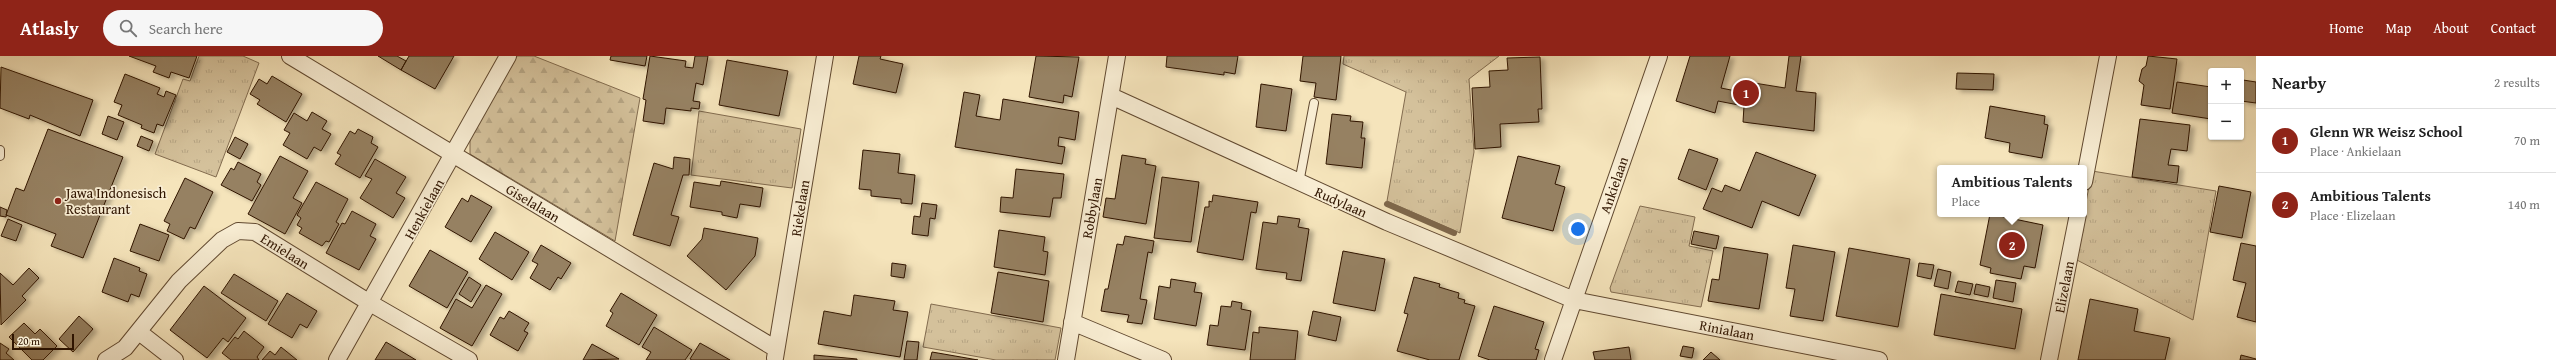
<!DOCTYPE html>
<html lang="en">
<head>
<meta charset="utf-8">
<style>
	body { margin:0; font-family:"Gentium Book Plus",serif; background:#f6f6f6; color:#222 }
	.controls { position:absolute; right:12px; top:12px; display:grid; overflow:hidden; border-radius:4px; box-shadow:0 1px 3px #0004 }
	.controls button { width:36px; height:36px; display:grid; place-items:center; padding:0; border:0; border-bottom:1px solid #e0e0e0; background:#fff; color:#222; font:20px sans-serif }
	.scale { position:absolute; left:12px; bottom:10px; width:62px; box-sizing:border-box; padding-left:4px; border:2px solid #301501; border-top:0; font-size:11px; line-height:14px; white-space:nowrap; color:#301501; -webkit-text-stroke:3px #f8edd3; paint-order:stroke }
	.you { position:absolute; left:1578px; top:173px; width:14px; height:14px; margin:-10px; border:3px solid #fff; border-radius:50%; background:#1a73e8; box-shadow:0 0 0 6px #1a73e833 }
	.badge { display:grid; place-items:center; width:26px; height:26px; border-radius:50%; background:#8f2418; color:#fff; font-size:13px; font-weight:700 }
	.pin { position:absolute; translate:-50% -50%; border:2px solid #fff; box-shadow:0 1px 4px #0006 }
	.popup { position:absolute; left:1937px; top:109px; width:150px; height:52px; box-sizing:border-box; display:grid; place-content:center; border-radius:4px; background:#fff; filter:drop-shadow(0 1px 3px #0005); font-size:13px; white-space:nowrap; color:#767676 }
	.popup b { font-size:15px; color:#222 }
	.popup::after { content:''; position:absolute; left:50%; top:100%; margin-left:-8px; border:8px solid transparent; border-top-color:#fff }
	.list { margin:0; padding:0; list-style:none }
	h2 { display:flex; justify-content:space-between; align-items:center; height:52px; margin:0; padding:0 16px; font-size:17px }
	h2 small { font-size:13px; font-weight:400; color:#767676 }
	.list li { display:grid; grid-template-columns:26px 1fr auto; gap:12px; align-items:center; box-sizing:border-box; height:64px; padding:0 16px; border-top:1px solid #e0e0e0 }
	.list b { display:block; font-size:15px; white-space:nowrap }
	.list p { margin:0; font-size:13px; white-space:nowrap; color:#767676 }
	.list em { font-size:13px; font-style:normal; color:#767676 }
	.icon { flex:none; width:22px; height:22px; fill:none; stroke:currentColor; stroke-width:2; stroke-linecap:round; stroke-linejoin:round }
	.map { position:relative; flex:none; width:2256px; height:304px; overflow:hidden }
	header { display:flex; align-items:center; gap:24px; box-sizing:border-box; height:56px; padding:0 20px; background:#8f2418; color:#fff }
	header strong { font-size:19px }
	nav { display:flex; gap:22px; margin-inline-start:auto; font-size:14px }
	.search { width:280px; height:36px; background:#f6f6f6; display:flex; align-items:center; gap:10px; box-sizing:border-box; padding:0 14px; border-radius:22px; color:#767676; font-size:15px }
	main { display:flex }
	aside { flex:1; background:#fff }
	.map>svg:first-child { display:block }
	.grass { fill:url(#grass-tufts); stroke:#826b4e }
	.forest { fill:url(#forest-firs); stroke:#826b4e }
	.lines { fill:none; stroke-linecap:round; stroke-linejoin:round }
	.stream { stroke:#7e674b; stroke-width:6 }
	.building { fill:#968162; stroke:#301501; filter:url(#shadow) }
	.service-casing { stroke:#614930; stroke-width:10 }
	.minor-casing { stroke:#614930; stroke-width:18 }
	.service { stroke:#f8edd3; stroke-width:8 }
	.minor { stroke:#f8edd3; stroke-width:16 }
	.poi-dot { fill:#8f2418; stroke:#f8edd3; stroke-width:1.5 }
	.labels { text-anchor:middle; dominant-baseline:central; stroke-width:3.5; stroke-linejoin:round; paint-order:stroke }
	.street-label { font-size:14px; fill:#301501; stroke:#f8edd3 }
	.poi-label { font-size:14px; fill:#301501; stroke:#f8edd3; text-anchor:start }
</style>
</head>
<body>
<header>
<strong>Atlasly</strong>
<div class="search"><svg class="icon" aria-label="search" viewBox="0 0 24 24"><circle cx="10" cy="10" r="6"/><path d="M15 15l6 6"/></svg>Search here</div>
<nav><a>Home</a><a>Map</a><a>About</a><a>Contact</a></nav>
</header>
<main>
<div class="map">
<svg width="2256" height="304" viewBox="0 0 2256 304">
	<defs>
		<pattern id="grass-tufts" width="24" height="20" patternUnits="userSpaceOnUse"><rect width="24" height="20" fill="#d4c19b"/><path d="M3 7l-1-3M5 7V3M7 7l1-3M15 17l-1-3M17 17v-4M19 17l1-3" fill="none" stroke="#b6a584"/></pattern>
		<pattern id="forest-firs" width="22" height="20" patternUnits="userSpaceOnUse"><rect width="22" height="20" fill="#d4c19b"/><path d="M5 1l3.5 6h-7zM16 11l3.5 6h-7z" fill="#b6a584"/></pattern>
		<filter id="shadow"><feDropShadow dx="4.5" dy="2.5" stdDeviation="2" flood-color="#0004"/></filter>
	</defs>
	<rect width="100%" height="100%" fill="#f5e4bb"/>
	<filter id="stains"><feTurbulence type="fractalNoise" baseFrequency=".005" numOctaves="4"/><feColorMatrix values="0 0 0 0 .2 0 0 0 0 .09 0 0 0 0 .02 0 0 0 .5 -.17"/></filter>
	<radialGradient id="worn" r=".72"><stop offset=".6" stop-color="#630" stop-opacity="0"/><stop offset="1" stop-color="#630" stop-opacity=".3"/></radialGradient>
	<path class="grass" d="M199,0h44l16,7 -43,114 -61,-23 28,-75 7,2z
		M1344,0h155l-30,23 5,73 -14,81 -73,-32 19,-109 -63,-28z
		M699,55l102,18 -9,59 -101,-13z
		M2092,115l124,20 -23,129 -118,-61z
		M1640,150l55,11 -6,29 24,5 -12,56 -90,-15 -1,-4z
		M931,248l130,24 -6,32h-59l-73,-13z"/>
	<path class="forest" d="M517,0h17l106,42 -25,143 -145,-87v-16z"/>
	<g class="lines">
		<path class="stream" d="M1387,148l67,29"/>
	</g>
	<path class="building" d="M129,0h68l-8,22 -18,-6 -2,6 -16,-6 3,-6z
		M378,0h19l9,5 -5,9z
		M409,0h45l-19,33 -34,-19z
		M611,0h36l-2,10 -35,-6z
		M650,0l36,5 -1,6 8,1 2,-12h13l-5,29 -7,-2 -3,18 7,1 -1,7 -8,-1v3l-25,-3 -2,16 -21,-3 3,-21 -3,-1z
		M859,0h22l-1,3 23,5 -7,29 -43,-9z
		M1036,0l43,1 -7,40 -8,-2 -1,8 -34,-6z
		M1167,0h71l-3,18 -11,-2v3l-58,-8z
		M1303,0h38l-5,44 -22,-3 2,-14 -16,-2z
		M1690,0h40l-9,32 25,5 2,-11 37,6 4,-32h12l-5,35 20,2 -2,38 -71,-9 1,-16 -26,-5 -3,12 -39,-12z
		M2148,0l29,3 -7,50 -29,-4 3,-20 -5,-4 3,-12 4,-3z
		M1540,1l2,52h-4l1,13 -39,2 1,23 -26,2 -3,-61 18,-1 -1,-16 19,-1 -1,-12z
		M727,4l61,11 -9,45 -60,-11z
		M1,11l92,33 -13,36 -50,-21 -1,4 -29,-11z
		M1957,17l37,1 -1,16 -37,-1z
		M125,18l35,14 -3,6 7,3 2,-6 10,4 -13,31 -6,-2 -3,9 -13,-5 1,-3 -24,-10 4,-10 -8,-3z
		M272,20l30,18 -16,28 -29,-18 3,-4 -10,-6 9,-15 8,5z
		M2243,24l13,2v21l-15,-2z
		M2177,26l34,5v32l-39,-6z
		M1261,28l31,5 -6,42 -30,-4z
		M964,36l16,3 -4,21 24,4 3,-21 76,13 -4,28 -16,-3 -1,9 7,1 -3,17 -107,-17z
		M1990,50l55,10 -1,8 4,1 -6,33 -33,-6 1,-9 -25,-5z
		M312,56l15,9 -5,8 9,5 -10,17 -7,-4 -7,12 -24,-14 7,-12 -6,-3 10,-17 13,8z
		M1332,58l19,2 -1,5 13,1 -2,16h4l-3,30 -36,-4z
		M108,60l16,6 -7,18 -15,-6z
		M2140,63l50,6 -3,26 -16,-2 -3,16 11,1 -2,17 -45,-6z
		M48,73l75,28 -40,101 -32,-12 5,-12 -50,-19 10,-27 8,3z
		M358,73l15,8 -2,6 7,4 -18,31 -25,-14 6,-9 -4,-2 13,-22 5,3z
		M141,80l12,5 -4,10 -12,-5z
		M235,81l13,7 -8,15 -13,-7z
		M1689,93l29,10 -12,31 -28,-11z
		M863,94l37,4 -2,19 17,2 -3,29 -11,-1v-4l-30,-3v-6l-12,-1z
		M1756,96l60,23 -17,41 -37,-15 -10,27 -49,-19 9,-21 10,4 3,-7 15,6z
		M1122,99l24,4 -1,5 11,2 -10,58 -43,-7 3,-19 9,1z
		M280,100l28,15 -15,27 9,5 -17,31 -37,-20z
		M1518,100l42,10 -5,18 10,3 -12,44 -51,-13z
		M674,101l16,2 -1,16h-6l-12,40 8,2 -9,29 -37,-11 21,-72 19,6z
		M375,103l31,18 -10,16 9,5 -12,20 -33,-20 12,-19 -7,-3z
		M238,106l23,12 -4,8 4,3 -9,16 -31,-16 10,-17 3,2z
		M1016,113l48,5 -3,24h-8l-3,19 -50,-5 1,-15 12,1z
		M1162,121l37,5 -8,60 -37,-4z
		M185,122l28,14 -18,37 -5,-2 -6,12 -17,-8 3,-7 -6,-3z
		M721,125l42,7 -3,19 -20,-3 -3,14 -15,-3v-3l-32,-5 4,-25 26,4z
		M316,126l32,17 -12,23 3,2 -10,18 -3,-1 -4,5 -23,-13 3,-5 -5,-3 4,-7 -4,-3z
		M2219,130l32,6 -9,46 -32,-6z
		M471,139l21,12 -21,35 -26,-15 17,-29 6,4z
		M1213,139l45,7 -2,11 -5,-1 -8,48 -46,-8 8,-45h4v-6l3,1z
		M922,147l15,2 -2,14 -5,-1 -2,18 -16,-2 2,-18 6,1z
		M0,151l7,3 -1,7 -6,-1z
		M352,155l24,13 -6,12 6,3 -17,31 -33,-17 16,-30 3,1z
		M1990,158l53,11 -8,43 -11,-2 -3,13 -31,-6 1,-5 -11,-3z
		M1278,160l22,3 -2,8 11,2 -8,52 -15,-2 1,-6 -31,-4 7,-47 14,2z
		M8,163l14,6 -6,16 -15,-5z
		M140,168l29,11 -10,26 -29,-10z
		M704,172l54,10 -3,18 -29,34 -39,-34 15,-17z
		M999,174l46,7 -2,14 5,1 -3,23 -51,-8z
		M1694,175l25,5 -3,13 -25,-5z
		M495,176l34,20 -17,28 -33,-21z
		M1125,180l29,5 -2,12 -4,-1 -8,47 7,1 -5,24 -15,-2 2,-7 -28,-4 4,-22h3l9,-45 6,1z
		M2241,187l15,3v76l-19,-5 9,-34 -13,-3z
		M541,189l30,18 -10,16 -3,-2 -8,13 -20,-12 8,-14 -6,-3z
		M1793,189l42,7 -12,69 -33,-5 5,-27 -9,-1z
		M1724,191l44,7 -9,55 -51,-8 4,-22 7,1z
		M1849,192l61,11 -12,68 -62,-11z
		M430,194l38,22 -21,36 -38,-22z
		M1343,195l42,8 -10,52 -42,-8z
		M114,202l26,10 -1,3 8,3 -8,23 -8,-3 -3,8 -26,-10z
		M892,207l14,2 -2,13 -13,-2z
		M1919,207l15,2 -3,14 -14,-3z
		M29,212l10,10 -17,18 4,4 -25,25 -1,-52 13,12z
		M1938,213l13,3 -3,17 -14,-3z
		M998,216l51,9 -6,41 -52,-9z
		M234,218l44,27 -12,20 -45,-28z
		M469,221l12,8 -10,17 -12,-8z
		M1414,221l26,7 -1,3 20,6 -1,5 7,2 -1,3 11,3 -16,54h-29l-33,-9 11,-37 -4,-1z
		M1171,223l25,4 -2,9 8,1 -6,33 -42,-7 5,-33 11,2z
		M1996,224l20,3 -3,19 -20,-4z
		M1958,225l15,3 -3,11 -15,-3z
		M1976,228l14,3 -2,10 -14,-3z
		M486,229l16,9 -30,52 -32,-18 16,-29 16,9z
		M204,230l42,32 -18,24 -5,-4 -16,20 -37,-28z
		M287,237l30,18 -10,17 -7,-4 -8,14 -24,-14z
		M621,237l36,22 -18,30 -33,-19 7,-13 -3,-2z
		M1941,238l81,15 -7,40 -81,-14z
		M854,239l41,6 -2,9 15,2 -8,45 -82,-13 6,-33 27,5z
		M2090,243l48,10 -4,22 36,7 -5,22h-87z
		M1232,245l10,2 -1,6 10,2 -6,39 -38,-5 3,-20 8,1 3,-20 10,1z
		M1494,250l50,16 -9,27 4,1 -3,10h-46l-12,-4z
		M509,255l20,12 -5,8 4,2 -10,18 -28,-16 10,-18 4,2z
		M1313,255l28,6 -5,24 -28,-6z
		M79,260l14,13 -20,23 -14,-13z
		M24,267l11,11 5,-5 17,17 -14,14h-11l-23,-23z
		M654,271l38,23 -7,10h-39l5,-8 -9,-5z
		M1259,271l39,4 -3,29h-45l3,-28 6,1z
		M244,275l20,16 -7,10 2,3h-28l-9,-7 13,-16 3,2z
		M907,285l12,1 -2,18h-13z
		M386,286l30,18h-41z
		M0,287l9,6 -3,4 8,7h-14z
		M700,287l30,17h-38l-2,-1z
		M592,288l27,15 -36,1z
		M1683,290l11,2 -2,10 -12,-2z
		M281,291l16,13h-35l8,-9 5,4z
		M1629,291l2,13h-36l-2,-8z
		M932,296l46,8h-48z
		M1711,296l9,8h-17z
		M814,299l43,4v1h-43z
		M2241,299l15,4v1h-16z"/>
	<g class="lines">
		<g class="service-casing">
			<path id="service" d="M0,94v6
				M1299,127l15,-80"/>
		</g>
		<g class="minor-casing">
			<path id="minor" d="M290,0l486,293
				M1111,40l276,126 187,78 305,60
				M2084,126l24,-126
				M1072,266l91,38
				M139,276l36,28
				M775,302l50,-302
				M106,304l19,-12 54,-67 43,-41 16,-9 17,1 115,71 99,57
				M337,304l171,-304
				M1066,304l51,-304
				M1553,304l106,-304
				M2049,304l29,-146"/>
		</g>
		<use href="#service" class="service"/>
		<use href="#minor" class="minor"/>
	</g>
	<circle class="poi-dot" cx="58" cy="145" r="4"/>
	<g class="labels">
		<g class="street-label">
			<text transform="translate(1614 129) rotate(-71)">Ankielaan</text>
			<text transform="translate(1341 146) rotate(24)">Rudylaan</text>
			<text transform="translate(533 147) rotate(31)">Giselalaan</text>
			<text transform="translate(800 152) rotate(-81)">Riekelaan</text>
			<text transform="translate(1092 152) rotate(-80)">Robbylaan</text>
			<text transform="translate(424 153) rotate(-61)">Henkielaan</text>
			<text transform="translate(285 195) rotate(32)">Emielaan</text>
			<text transform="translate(2064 231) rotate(-79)">Elizelaan</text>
			<text transform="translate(1727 274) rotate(11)">Rinialaan</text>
		</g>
		<g class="poi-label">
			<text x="66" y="137">Jawa Indonesisch<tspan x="66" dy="16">Restaurant</tspan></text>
		</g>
	</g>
	<rect width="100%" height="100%" filter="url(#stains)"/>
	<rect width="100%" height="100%" fill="url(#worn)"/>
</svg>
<div class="controls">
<button>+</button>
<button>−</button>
</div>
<div class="scale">20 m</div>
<div class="you"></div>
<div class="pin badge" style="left:1746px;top:37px">1</div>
<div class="pin badge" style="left:2012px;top:189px">2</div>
<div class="popup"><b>Ambitious Talents</b>Place</div>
</div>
<aside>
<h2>Nearby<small>2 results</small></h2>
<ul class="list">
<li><span class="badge">1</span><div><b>Glenn WR Weisz School</b><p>Place · Ankielaan</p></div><em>70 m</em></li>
<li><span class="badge">2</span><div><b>Ambitious Talents</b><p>Place · Elizelaan</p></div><em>140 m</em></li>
</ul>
</aside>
</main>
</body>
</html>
